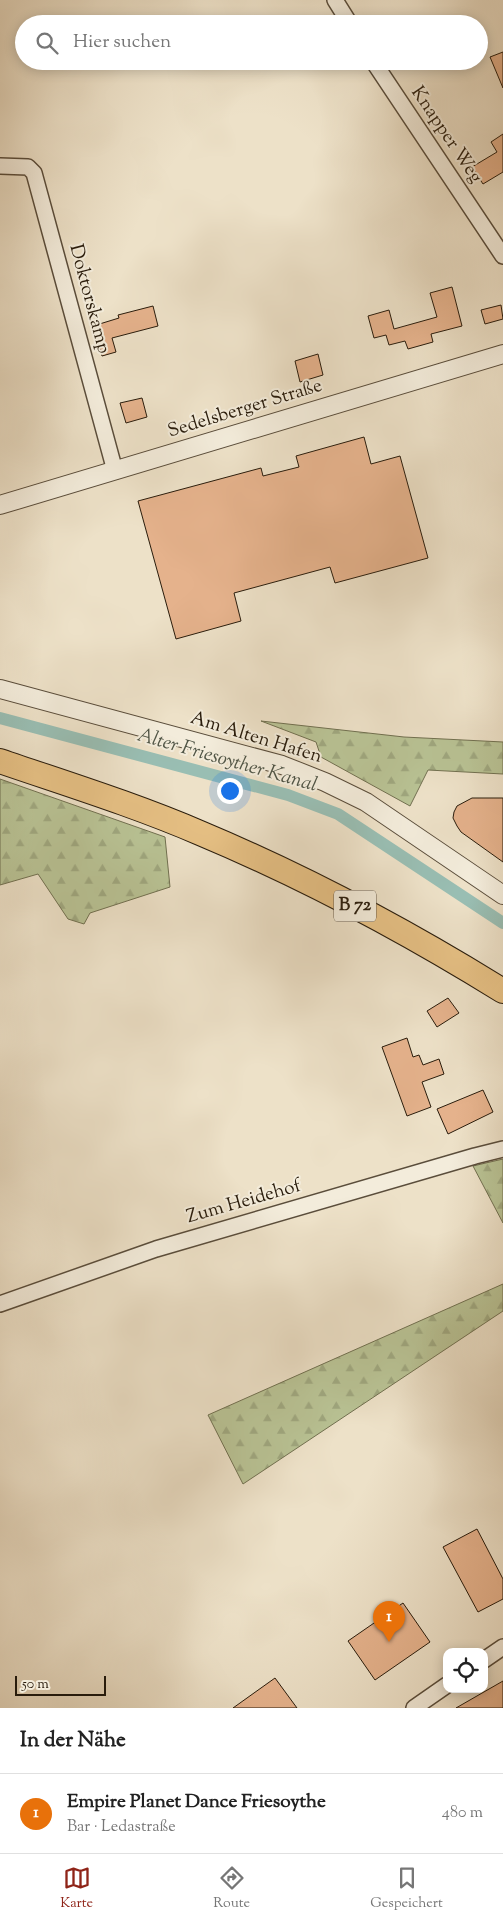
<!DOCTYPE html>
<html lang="de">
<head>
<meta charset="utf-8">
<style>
	body { margin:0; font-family:"Sorts Mill Goudy",serif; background:#f6f6f6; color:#222 }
	.controls { position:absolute; right:15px; bottom:15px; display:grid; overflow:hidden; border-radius:10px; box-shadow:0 2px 12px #0003 }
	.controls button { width:45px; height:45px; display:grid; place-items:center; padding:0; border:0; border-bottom:1px solid #e0e0e0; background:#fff; color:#222; font:25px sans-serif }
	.scale { position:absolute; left:15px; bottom:12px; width:91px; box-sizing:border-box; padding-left:5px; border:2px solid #291c0c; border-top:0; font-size:14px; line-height:18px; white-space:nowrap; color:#291c0c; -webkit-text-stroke:4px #f3ecdb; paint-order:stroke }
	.you { position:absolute; left:229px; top:790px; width:18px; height:18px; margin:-12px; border:4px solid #fff; border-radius:50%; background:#1a73e8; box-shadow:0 0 0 8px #1a73e833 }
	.badge { display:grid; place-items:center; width:32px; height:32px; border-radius:50%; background:#8f2418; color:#fff; font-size:16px; font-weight:700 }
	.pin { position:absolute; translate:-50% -41px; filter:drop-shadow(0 1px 2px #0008) }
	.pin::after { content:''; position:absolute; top:26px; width:18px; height:15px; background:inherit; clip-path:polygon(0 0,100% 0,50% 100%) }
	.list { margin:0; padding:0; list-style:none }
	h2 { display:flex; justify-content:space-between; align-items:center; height:65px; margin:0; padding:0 20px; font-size:21px }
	h2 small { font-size:16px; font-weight:400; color:#767676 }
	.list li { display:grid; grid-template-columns:32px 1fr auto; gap:15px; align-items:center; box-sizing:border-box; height:80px; padding:0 20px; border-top:1px solid #e0e0e0 }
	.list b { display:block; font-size:19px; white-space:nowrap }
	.list p { margin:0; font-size:16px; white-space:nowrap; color:#767676 }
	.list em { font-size:16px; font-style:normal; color:#767676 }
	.icon { flex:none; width:28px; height:28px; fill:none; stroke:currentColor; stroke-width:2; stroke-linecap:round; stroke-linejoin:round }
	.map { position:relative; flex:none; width:503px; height:1708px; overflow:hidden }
	.search { position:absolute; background:#fff; box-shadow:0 2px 12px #0003; left:15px; right:15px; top:15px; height:55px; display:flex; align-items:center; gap:12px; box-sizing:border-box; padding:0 18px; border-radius:28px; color:#767676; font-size:19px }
	.sheet { height:145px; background:#fff }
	nav { display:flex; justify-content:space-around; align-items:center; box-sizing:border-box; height:70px; border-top:1px solid #e0e0e0; background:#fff; font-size:14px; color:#767676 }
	nav a { display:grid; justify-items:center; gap:2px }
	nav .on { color:#8f2418 }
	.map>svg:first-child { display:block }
	.forest { fill:url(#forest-firs); stroke:#717050 }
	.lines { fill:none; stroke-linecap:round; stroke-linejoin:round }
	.canal { stroke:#99beb3; stroke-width:12 }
	.building { fill:#e5b28c; stroke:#291c0c }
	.minor-casing { stroke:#5a4d3b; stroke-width:18 }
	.tertiary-casing { stroke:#5a4d3b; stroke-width:20 }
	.trunk-casing { stroke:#291c0c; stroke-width:26 }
	.minor { stroke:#f3ecdb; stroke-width:15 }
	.tertiary { stroke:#f3ecdb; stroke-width:18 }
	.trunk { stroke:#e6c084; stroke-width:24 }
	.labels { text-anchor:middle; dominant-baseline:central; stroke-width:4; stroke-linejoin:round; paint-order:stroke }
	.shield { fill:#f3ecdb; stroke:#665a4a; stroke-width:1 }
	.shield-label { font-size:18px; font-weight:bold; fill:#291c0c }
	.street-label { font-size:19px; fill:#291c0c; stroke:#f3ecdb }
	.water-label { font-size:20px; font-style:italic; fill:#505546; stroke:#f3ecdb }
</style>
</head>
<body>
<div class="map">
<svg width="503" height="1708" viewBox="0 0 503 1708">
	<defs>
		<pattern id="forest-firs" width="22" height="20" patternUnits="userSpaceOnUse" patternTransform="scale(1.25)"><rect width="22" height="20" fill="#b9c395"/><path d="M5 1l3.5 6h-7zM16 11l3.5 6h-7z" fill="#9fa77f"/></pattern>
	</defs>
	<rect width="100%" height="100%" fill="#ede1c8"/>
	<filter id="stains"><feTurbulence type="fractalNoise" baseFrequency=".004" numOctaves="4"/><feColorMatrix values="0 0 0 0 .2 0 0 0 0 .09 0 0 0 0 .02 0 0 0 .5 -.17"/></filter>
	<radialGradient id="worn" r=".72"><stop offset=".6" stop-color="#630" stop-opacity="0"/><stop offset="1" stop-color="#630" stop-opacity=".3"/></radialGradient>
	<path class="forest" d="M261,721l143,16 99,5v32l-75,-4 -18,36 -89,-49 -5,-15z
		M0,779l165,58 5,50 -80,26 -6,11 -16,-5 -30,-45 -38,11z
		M503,1159v64l-30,-57z
		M503,1284v27l-260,173 -35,-69z"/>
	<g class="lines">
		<path class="canal" d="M0,718l288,77 50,19 165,109"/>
	</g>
	<path class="building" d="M503,52v36l-13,-31z
		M503,134v38l-20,12 -11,-17 25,-15 -6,-10z
		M452,287l10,39 -31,8 2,8 -25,7 -3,-8 -16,4 -3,-10 -12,3 -6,-22 21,-6 5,19 43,-12 -7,-24z
		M501,305l2,14 -18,5 -4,-14z
		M153,306l5,20 -46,12 4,14 -14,4 -9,-30 26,-8 -1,-3z
		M318,354l5,21 -23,7 -5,-21z
		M142,398l5,19 -21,6 -6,-20z
		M364,437l7,27 29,-8 28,102 -93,25 -5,-16 -96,26 7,28 -65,18 -38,-138 123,-33 2,8 36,-9 -3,-11z
		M472,798h31v64l-42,-30 -4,-6 -4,-8 1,-6 3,-6z
		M448,998l11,15 -22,14 -10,-16z
		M407,1038l6,19 6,-2 4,10 16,-6 5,15 -22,8 9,25 -24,9 -25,-69z
		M483,1090l10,22 -45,22 -11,-25z
		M477,1529l26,50v20l-25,13 -35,-65z
		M403,1603l27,39 -55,38 -27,-39z
		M275,1678l22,30h-64z
		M503,1681v27h-47z"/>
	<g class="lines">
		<g class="minor-casing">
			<path id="minor" d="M335,0l15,24
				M373,61l130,195
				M0,166l28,1 6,6 81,298
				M0,1304l156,-55 319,-93 28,-7
				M484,1660l19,-13
				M414,1708l33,-23"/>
		</g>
		<g class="tertiary-casing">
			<path id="tertiary" d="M0,505l503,-151
				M0,689l282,76 43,17 41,20 137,93"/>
		</g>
		<g class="trunk-casing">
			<path id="trunk" d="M0,761c67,23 135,44 200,72 105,44 206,98 303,158"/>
		</g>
		<use href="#minor" class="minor"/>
		<use href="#tertiary" class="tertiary"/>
		<use href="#trunk" class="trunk"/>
	</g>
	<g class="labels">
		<rect class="shield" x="334" y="890.5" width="42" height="31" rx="4"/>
		<g class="shield-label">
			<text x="355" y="906">B 72</text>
		</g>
		<g class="street-label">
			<text transform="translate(446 135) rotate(56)">Knapper Weg</text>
			<text transform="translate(89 299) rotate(75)">Doktorskamp</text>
			<text transform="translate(245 409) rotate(-17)">Sedelsberger Straße</text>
			<text transform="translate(256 738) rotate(17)">Am Alten Hafen</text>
			<text transform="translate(244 1202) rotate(-16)">Zum Heidehof</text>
		</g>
		<g class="water-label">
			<text transform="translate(227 761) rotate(16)">Alter Friesoyther Kanal</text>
		</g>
	</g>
	<rect width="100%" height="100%" filter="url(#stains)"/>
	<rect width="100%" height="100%" fill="url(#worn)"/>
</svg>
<div class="controls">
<button><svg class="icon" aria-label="locate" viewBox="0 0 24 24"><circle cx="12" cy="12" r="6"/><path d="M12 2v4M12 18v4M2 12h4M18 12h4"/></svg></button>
</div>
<div class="scale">50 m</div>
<div class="you"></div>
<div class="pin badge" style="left:389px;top:1642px;background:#e8710a">1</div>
<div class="search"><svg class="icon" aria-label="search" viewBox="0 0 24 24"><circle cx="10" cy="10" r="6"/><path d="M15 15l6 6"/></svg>Hier suchen</div>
</div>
<section class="sheet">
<h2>In der Nähe<small></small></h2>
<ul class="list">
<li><span class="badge" style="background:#e8710a">1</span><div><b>Empire Planet Dance Friesoythe</b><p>Bar · Ledastraße</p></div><em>480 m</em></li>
</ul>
</section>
<nav>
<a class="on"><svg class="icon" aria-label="map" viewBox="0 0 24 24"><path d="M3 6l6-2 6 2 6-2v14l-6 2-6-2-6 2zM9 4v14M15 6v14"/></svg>Karte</a>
<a><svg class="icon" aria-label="directions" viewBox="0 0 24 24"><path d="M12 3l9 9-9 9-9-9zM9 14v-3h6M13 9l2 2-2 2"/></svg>Route</a>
<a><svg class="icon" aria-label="saved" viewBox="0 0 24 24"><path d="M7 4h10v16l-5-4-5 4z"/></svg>Gespeichert</a>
</nav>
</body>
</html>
